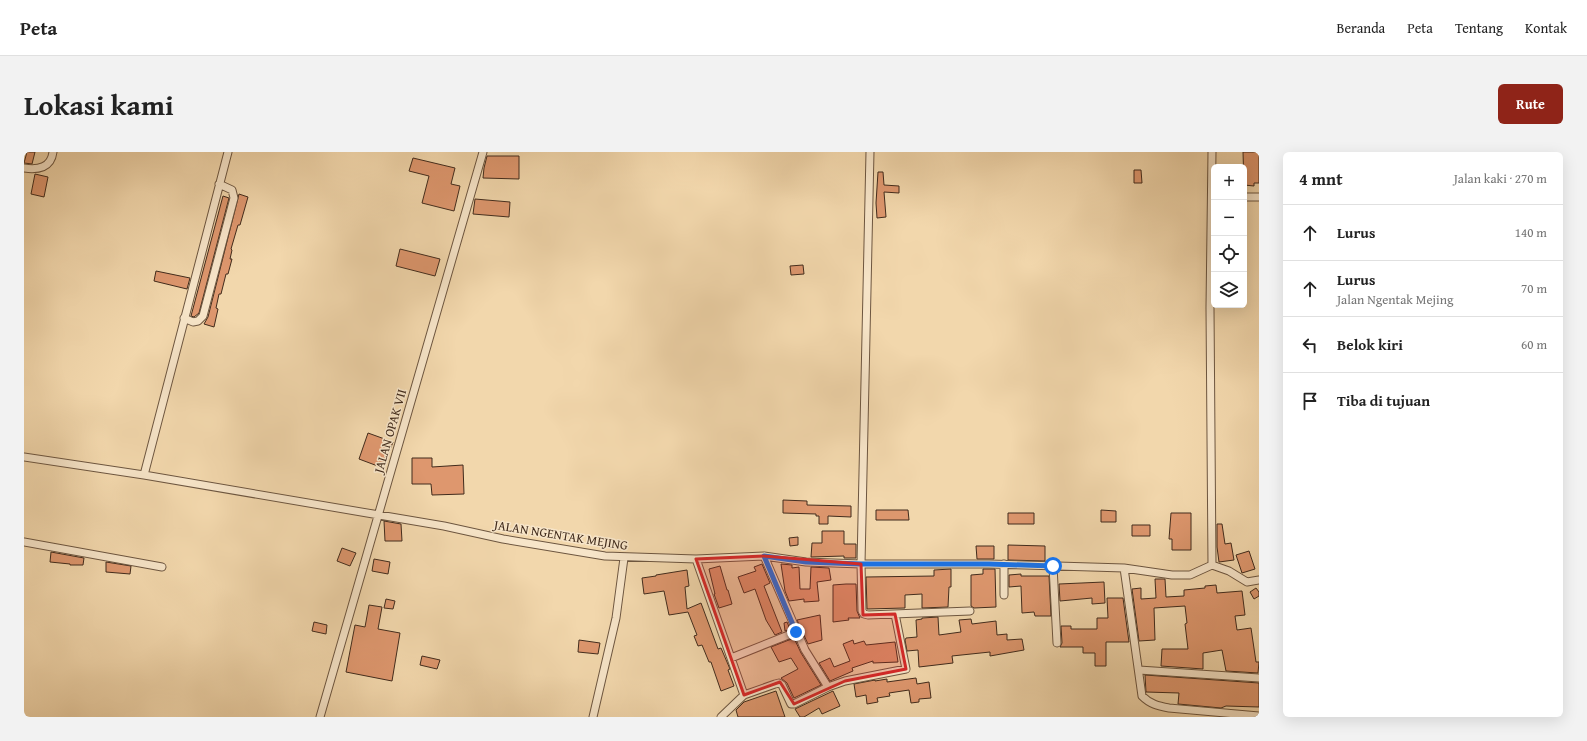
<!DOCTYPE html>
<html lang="id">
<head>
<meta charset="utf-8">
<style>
	body { margin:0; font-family:"Gentium Book Plus",serif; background:#f2f2f2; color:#222 }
	.controls { position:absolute; right:12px; top:12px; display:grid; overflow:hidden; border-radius:6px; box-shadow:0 4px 16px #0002 }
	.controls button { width:36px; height:36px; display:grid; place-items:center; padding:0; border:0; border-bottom:1px solid #e0e0e0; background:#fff; color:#222; font:20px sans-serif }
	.stop { position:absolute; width:12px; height:12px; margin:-9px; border:3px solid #1a73e8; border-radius:50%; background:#fff }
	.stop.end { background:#1a73e8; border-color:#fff; box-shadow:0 1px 4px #0008 }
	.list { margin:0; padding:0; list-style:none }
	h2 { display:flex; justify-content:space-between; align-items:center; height:52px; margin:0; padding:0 16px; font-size:17px }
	h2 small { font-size:13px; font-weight:400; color:#767676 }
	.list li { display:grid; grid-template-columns:26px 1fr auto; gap:12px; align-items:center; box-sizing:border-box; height:56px; padding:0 16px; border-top:1px solid #e0e0e0 }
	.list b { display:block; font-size:15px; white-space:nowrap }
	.list p { margin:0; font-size:13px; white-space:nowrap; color:#767676 }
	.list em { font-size:13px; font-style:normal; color:#767676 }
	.icon { flex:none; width:22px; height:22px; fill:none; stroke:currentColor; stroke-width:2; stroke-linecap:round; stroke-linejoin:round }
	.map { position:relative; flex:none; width:1235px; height:565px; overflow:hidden; border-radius:6px }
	header { display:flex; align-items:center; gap:24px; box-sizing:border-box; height:56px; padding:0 20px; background:#fff; border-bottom:1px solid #e0e0e0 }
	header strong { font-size:19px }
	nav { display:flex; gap:22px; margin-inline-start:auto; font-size:14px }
	.intro { display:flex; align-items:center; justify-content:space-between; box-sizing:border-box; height:96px; padding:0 24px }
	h1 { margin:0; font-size:28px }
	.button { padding:10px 18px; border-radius:6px; background:#8f2418; color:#fff; font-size:14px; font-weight:700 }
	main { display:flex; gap:24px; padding:0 24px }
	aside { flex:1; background:#fff; border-radius:6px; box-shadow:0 4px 16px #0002 }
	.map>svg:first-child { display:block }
	.building { fill:#de976e; stroke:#412b1c }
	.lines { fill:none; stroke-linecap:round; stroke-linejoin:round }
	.minor-casing { stroke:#6d5640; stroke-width:9 }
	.minor { stroke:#f7e5c9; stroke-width:7 }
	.route { stroke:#1a73e8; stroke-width:5 }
	.marked { fill:#d62828; fill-opacity:0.2; stroke:#d62828; stroke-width:3; stroke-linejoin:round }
	.labels { text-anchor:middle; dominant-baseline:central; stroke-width:3; stroke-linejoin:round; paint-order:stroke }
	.street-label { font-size:13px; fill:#412b1c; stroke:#f7e5c9 }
</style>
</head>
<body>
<header>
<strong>Peta</strong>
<nav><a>Beranda</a><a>Peta</a><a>Tentang</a><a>Kontak</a></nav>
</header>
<div class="intro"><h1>Lokasi kami</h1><a class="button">Rute</a></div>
<main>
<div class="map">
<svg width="1235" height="565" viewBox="0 0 1235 565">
	<rect width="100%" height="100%" fill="#f2d7ac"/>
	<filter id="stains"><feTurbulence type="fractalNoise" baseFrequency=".005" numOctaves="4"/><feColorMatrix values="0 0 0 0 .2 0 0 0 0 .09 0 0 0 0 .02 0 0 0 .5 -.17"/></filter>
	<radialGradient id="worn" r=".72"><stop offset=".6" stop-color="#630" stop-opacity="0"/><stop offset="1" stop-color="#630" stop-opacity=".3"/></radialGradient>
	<path class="building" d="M3,0h8l-3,12 -8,-1z
		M1219,0h16v31h-5v3l-10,-1z
		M463,4h32v23l-36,-1 1,-10z
		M389,6l42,10 -4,16 9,2 -6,25 -32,-8 7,-27 -20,-5z
		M1110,18h7l1,13h-8z
		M854,20h5l1,13 15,1v7l-15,-1 2,25 -9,1 -1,-15z
		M11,22l13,3 -4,20 -13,-3z
		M215,42l9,3 -8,28h-2l-7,24 1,1 -2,9h2l-4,15h-2l-5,20h-2l-3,14 2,1 -4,18 -10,-3 4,-7z
		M199,44l6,2 -30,115 -5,4 -3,-1z
		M451,47l35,3 -1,15 -36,-3z
		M376,97l40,10 -5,17 -39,-10z
		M779,113l1,9 -13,1 -1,-9z
		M132,119l34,7 -3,11 -33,-8z
		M344,281l25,9 -10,26 -24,-9z
		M388,306h20v9l31,-2 1,29 -32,1 -1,-11h-19z
		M759,348l24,1v4l44,1v11l-23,-1v8h-9v-8h-3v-2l-33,-1z
		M852,358h32l1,10h-33z
		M1077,358l15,1v11h-15z
		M984,361h26v11h-26z
		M1147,361h20v37h-19v-11h-3z
		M360,369l17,3 1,17h-17z
		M1193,372h5l3,20 6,-1 3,17 -15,2 -2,-15z
		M1108,373h18v11h-18z
		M798,379h22v13h12v14h-12v-2l-33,1 1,-14h10z
		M774,385v8l-8,1 -1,-8z
		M984,393l37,1v15l-37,-1z
		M952,394h18v13h-17z
		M318,396l14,5 -6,13 -13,-5z
		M1225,399l6,18 -13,4 -6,-18z
		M27,400l33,6 -1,7h-13v-1l-20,-2z
		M350,407l16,3 -2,12 -16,-3z
		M82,410l25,4 -1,8 -24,-2z
		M738,412l8,19 -6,3 18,46 -7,3 -9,-15 -11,-31 -11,4 -6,-16 18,-6 -2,-4z
		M757,412l11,1v3l7,-1 1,22h10l1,-22 18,1 2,12 -14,2 2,19 -15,1v-3l-15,2 -4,-10z
		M696,414l7,24h1l4,14 -13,4 -5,-14h1l-6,-25z
		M927,417v18h-2l-1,20 -26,1v-14l-17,1v13l-38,1 -1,-32 68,-1v-6z
		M959,417h12l1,38 -22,1 -3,-2v-31l12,-1z
		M663,418l2,16 -4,1 2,22 14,-6 17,46 3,-1 9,21 -2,1 6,16 -13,5 -10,-29h-2l-7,-17 -4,1 -4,-10 3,-1 -9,-23 -19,3 -5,-24 -20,3 -2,-16 14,-2v-1z
		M997,422v2h28l2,40h-16l-1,-4 -12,1 -1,-27 -12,1v-12z
		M1131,427h10l1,18 18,-1v-6l21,-2v-2l11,-1 1,8 25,-2 3,24 -10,1 2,14 14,-2 5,34h3l-1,11 -32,-2 -4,-21 -19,3v16l-42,-3 1,-17h26l-3,-25 2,-1 -2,-17 -31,2 1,32 -16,1 -7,-52 9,-1v11l15,-1z
		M1080,430l1,21 -13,1v-6l-32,3 -1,-17z
		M822,432h10l1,27 3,7h-12l1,2 -16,2v-37z
		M1232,436l3,4v4l-5,3 -4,-7z
		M1083,446h16l6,44h-23v24h-11v-13h-12v-6h-23l2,-4 -1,-17h10v3h26v-11h11z
		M362,447l9,2 -2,8 -9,-1z
		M345,453l13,2 -4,22 22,4 -8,48 -46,-9 9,-47 10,2z
		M796,463l2,25 -14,4 -11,-24z
		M914,465l1,18 22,-3 -2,-12 12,-1 1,5 24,-3 1,14 10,-1v6l15,-1 2,11 -34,6v-4l-38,4 1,7 -34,4 -1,-17 -11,1 -2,-11 1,-2 11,-1 -1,-17 6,-1v-1z
		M290,470l13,3 -1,9 -14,-3z
		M763,470l3,7 -5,2 -1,-8z
		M770,486l7,15 20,32 -27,13 -7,-15 -6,-5 17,-9 -7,-11 -12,4 -8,-15z
		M555,488l21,3 -2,11 -20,-2z
		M829,488l1,4 10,-3 2,4 29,-3 3,20 -25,1v-2l-21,7 1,3 -23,10 -11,-18 11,-5 4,9 16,-6 -7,-17z
		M398,504l18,4 -3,9 -17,-4z
		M1121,523l114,8v24l-33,-1 -5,2 -43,-4 1,-11 -33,-1z
		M892,526l1,6 12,-2 2,16 -12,1v3l-8,1 -2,-13 -20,3 1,3 -13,2 1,4 -11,2 -1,-9 -10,2 -2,-13 21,-4v1l12,-2v3z
		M752,539l9,26h-47l-2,-7 8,-8z
		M809,539l7,15 -18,8 -3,-6 -15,9h-4l-5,-8z"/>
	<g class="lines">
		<g class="minor-casing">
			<path id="minor" d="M846,0l-9,412 1,47 2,3 4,1 102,-4
				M1188,0l-2,156 2,257
				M0,16c14,2 27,0 29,-16
				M1220,45h15
				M160,166l9,4 5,-1 5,-5 31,-118 -2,-8 -13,-6
				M0,305l120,18 235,40 65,11 59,13 102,17 91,3 68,-3 42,6 55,2h128l135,4 48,7h18l22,-10 17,6 18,11 12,-2
				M120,323l84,-323
				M0,390l138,25
				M740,404l41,94 23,37 17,-6 61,-12 -11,-55
				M672,407l48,136
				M1029,414l4,77
				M1100,416l18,128c8,8 16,10 27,12l90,8
				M980,443v-31
				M707,506l65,-26
				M1115,518l120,8
				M296,565l163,-565
				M569,565l23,-99 8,-60
				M697,565l23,-22 31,-11 4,-1 3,2 9,19h3l34,-17"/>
		</g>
		<use href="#minor" class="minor"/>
	</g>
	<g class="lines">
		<path class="route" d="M772,480l-32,-76 42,6 55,2h128l64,2"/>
	</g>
	<path class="marked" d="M740,404l97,8 2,51 32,-1 11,55 -61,12 -51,23 -14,-22 -36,13 -48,-136z"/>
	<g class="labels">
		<g class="street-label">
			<text transform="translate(366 279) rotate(-74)">JALAN OPAK VII</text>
			<text transform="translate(537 383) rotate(9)">JALAN NGENTAK MEJING</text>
		</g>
	</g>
	<rect width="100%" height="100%" filter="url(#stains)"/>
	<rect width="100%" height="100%" fill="url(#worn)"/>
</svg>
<div class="controls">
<button>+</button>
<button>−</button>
<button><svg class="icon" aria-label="locate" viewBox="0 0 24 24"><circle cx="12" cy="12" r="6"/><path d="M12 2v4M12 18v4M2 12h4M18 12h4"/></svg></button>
<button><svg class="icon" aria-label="layers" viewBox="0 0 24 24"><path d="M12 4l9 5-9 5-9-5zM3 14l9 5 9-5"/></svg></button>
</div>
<div class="stop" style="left:1029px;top:414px"></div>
<div class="stop end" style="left:772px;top:480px"></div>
</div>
<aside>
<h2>4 mnt<small>Jalan kaki · 270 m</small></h2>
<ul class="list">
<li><svg class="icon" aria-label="ahead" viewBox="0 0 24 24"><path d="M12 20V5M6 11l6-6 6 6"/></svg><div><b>Lurus</b></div><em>140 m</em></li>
<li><svg class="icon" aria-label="ahead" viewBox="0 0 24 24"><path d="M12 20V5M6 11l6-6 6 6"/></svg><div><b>Lurus</b><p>Jalan Ngentak Mejing</p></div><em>70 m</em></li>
<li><svg class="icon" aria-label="left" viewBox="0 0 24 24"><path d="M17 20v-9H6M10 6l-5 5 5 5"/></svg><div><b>Belok kiri</b></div><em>60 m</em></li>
<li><svg class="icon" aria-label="arrive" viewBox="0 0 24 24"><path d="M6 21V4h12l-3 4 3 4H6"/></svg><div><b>Tiba di tujuan</b></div></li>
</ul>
</aside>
</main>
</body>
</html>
